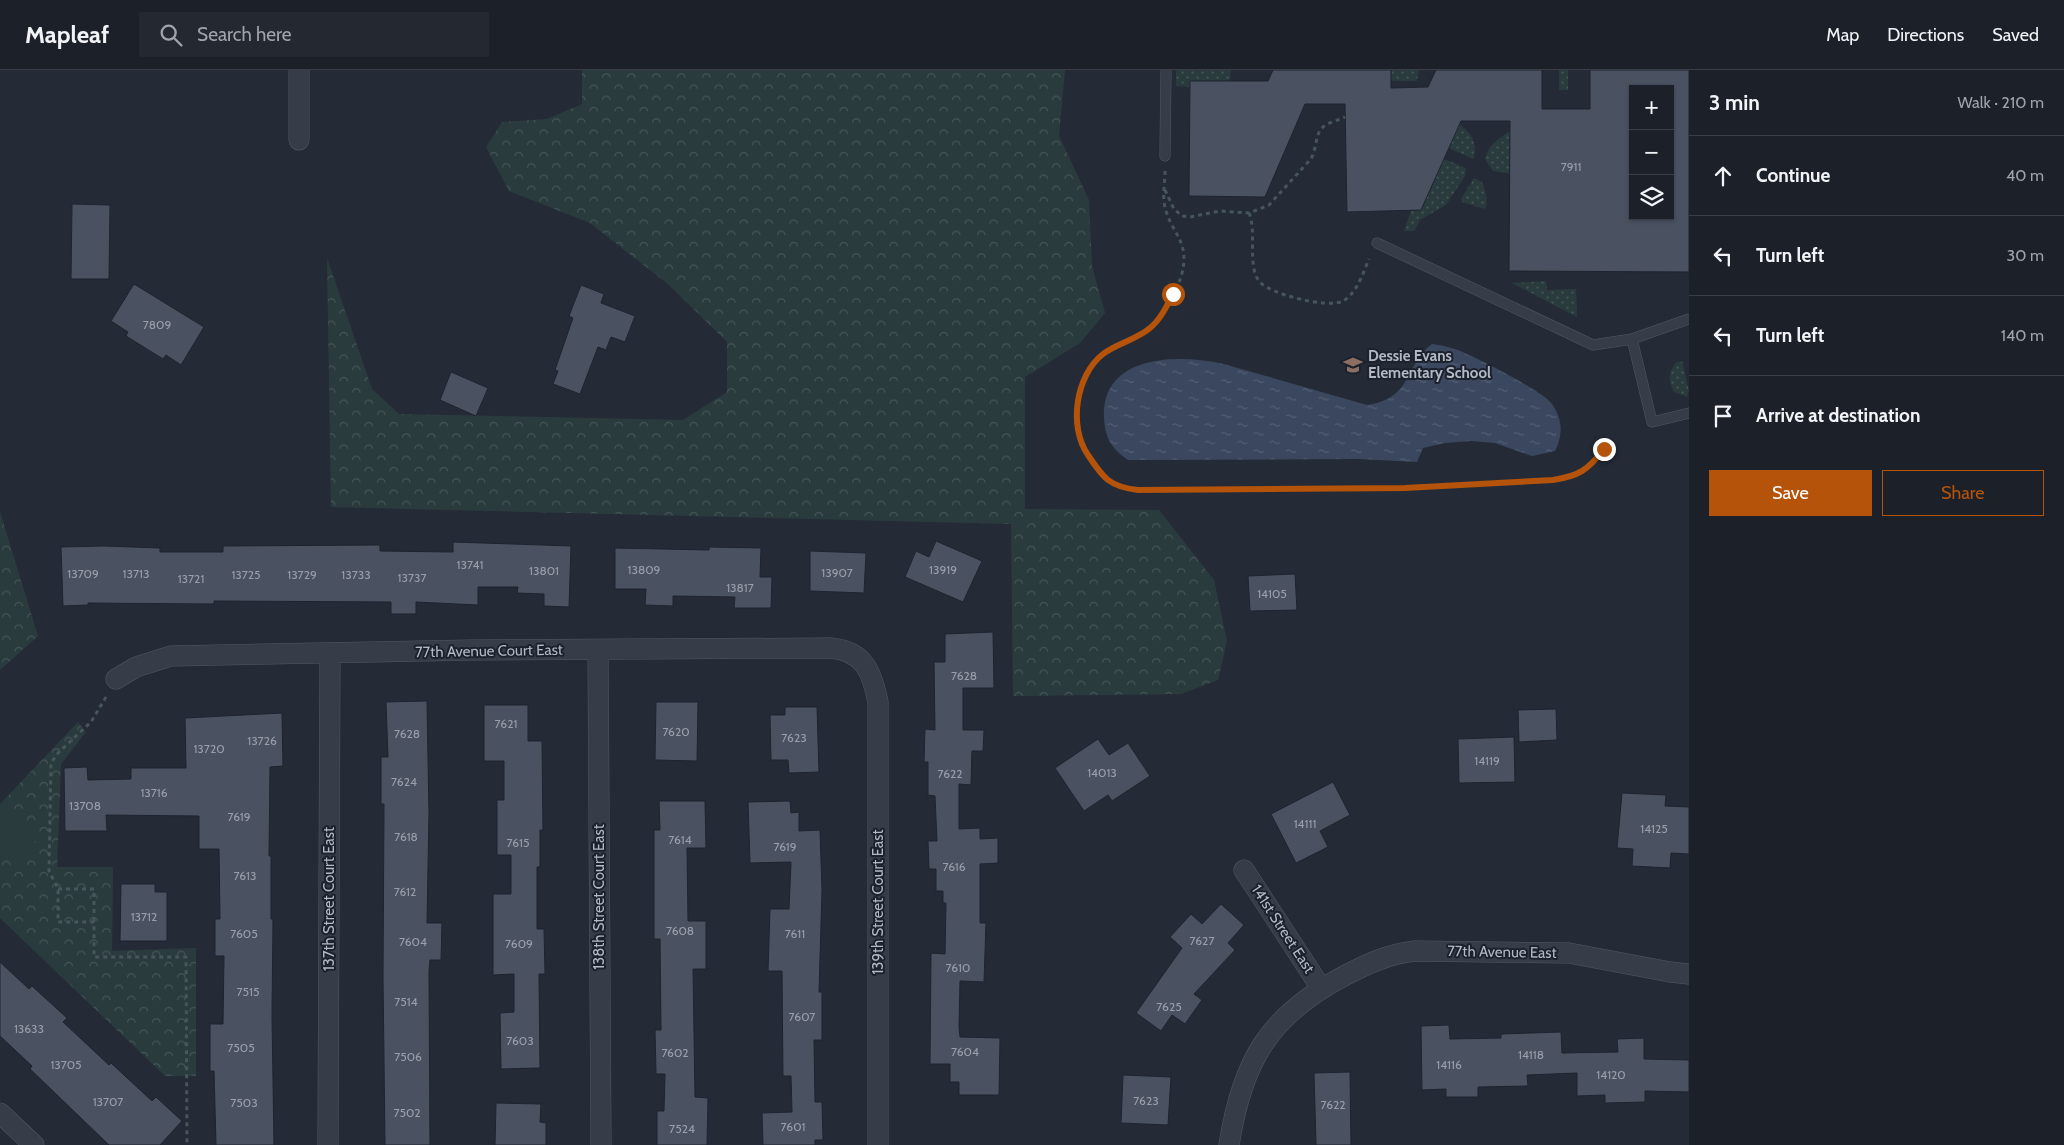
<!DOCTYPE html>
<html lang="en">
<head>
<meta charset="utf-8">
<style>
	body { margin:0; font-family:Cabin,sans-serif; background:#242831; color:#f1f3f6 }
	.controls { position:absolute; right:15px; top:15px; display:grid; overflow:hidden; border-radius:0px; box-shadow:0 1px 4px #0004 }
	.controls button { width:45px; height:45px; display:grid; place-items:center; padding:0; border:0; border-bottom:1px solid #393e46; background:#1b2029; color:#f1f3f6; font:25px sans-serif }
	.stop { position:absolute; width:15px; height:15px; margin:-11px; border:4px solid #b45309; border-radius:50%; background:#fff }
	.stop.end { background:#b45309; border-color:#fff; box-shadow:0 1px 5px #0008 }
	.list { margin:0; padding:0; list-style:none }
	h2 { display:flex; justify-content:space-between; align-items:center; height:65px; margin:0; padding:0 20px; font-size:21px }
	h2 small { font-size:16px; font-weight:400; color:#a0a3a8 }
	.list li { display:grid; grid-template-columns:32px 1fr auto; gap:15px; align-items:center; box-sizing:border-box; height:80px; padding:0 20px; border-top:1px solid #393e46 }
	.list b { display:block; font-size:19px; white-space:nowrap }
	.list em { font-size:16px; font-style:normal; color:#a0a3a8 }
	.actions { display:flex; gap:10px; padding:15px 20px }
	.actions a { flex:1; padding:11px 0; border:1px solid #b45309; border-radius:0px; text-align:center; font-size:18px; color:#b45309 }
	.actions .main { background:#b45309; color:#fff }
	.icon { flex:none; width:28px; height:28px; fill:none; stroke:currentColor; stroke-width:2; stroke-linecap:round; stroke-linejoin:round }
	.map { position:relative; flex:none; width:1689px; height:1075px; overflow:hidden }
	header { display:flex; align-items:center; gap:30px; box-sizing:border-box; height:70px; padding:0 25px; background:#1b2029; border-bottom:1px solid #393e46 }
	header strong { font-size:24px }
	nav { display:flex; gap:28px; margin-inline-start:auto; font-size:18px }
	.search { width:350px; height:45px; background:#242831; display:flex; align-items:center; gap:12px; box-sizing:border-box; padding:0 18px; border-radius:0px; color:#a0a3a8; font-size:19px }
	main { display:flex }
	aside { flex:1; background:#1b2029 }
	.map>svg:first-child { display:block }
	.grass { fill:url(#grass-dots) }
	.forest { fill:url(#forest-crowns) }
	.pitch { fill:#2a3b3d }
	.water { fill:url(#water-ripples) }
	.building { fill:#4a5160; stroke:#1e242f; fill-rule:evenodd }
	.lines { fill:none; stroke-linecap:round; stroke-linejoin:round }
	.service-casing { stroke:#525863; stroke-width:11 }
	.minor-casing { stroke:#525863; stroke-width:21 }
	.path { stroke:#47565a; stroke-width:3; stroke-dasharray:4 4; stroke-linecap:butt }
	.service { stroke:#373d48; stroke-width:10 }
	.minor { stroke:#373d48; stroke-width:20 }
	.route { stroke:#b45309; stroke-width:6 }
	.labels { text-anchor:middle; dominant-baseline:central; stroke-width:4; stroke-linejoin:round; paint-order:stroke }
	.number-label { font-size:12px; fill:#989eab }
	.poi-label { font-size:15px; font-weight:bold; fill:#b2b8c4; stroke:#1c222d; text-anchor:start }
	.street-label { font-size:15px; fill:#b2b8c4; stroke:#1c222d }
</style>
</head>
<body>
<header>
<strong>Mapleaf</strong>
<div class="search"><svg class="icon" aria-label="search" viewBox="0 0 24 24"><circle cx="10" cy="10" r="6"/><path d="M15 15l6 6"/></svg>Search here</div>
<nav><a>Map</a><a>Directions</a><a>Saved</a></nav>
</header>
<main>
<div class="map">
<svg width="1689" height="1075" viewBox="0 0 1689 1075">
	<defs>
		<pattern id="grass-dots" width="8" height="8" patternUnits="userSpaceOnUse" patternTransform="scale(1.25)"><rect width="8" height="8" fill="#2a3b3d"/><path d="M2 2h.1M6 6h.1" fill="none" stroke="#465557" stroke-width="1.8" stroke-linecap="round"/></pattern>
		<pattern id="forest-crowns" width="20" height="18" patternUnits="userSpaceOnUse" patternTransform="scale(1.25)"><rect width="20" height="18" fill="#2a3b3d"/><path d="M2 6a3 3 0 1 1 6 0M12 15a3 3 0 1 1 6 0" fill="none" stroke="#465557"/></pattern>
		<pattern id="water-ripples" width="26" height="14" patternUnits="userSpaceOnUse" patternTransform="scale(1.25)"><rect width="26" height="14" fill="#3a475f"/><path d="M2 4q2-2 4 0t4 0M15 11q2-2 4 0t4 0" fill="none" stroke="#545f74"/></pattern>
	</defs>
	<rect width="100%" height="100%" fill="#242b37"/>
	<path class="grass" d="M1176,0h55l-1,11h-40v6l-14,-1z
		M1391,0h28l-2,11h-26z
		M1559,0h9v20h-9z
		M1459,54c12,8 20,21 14,35l-24,-11z
		M1510,61l-1,42 -16,-2 -8,-12c4,-15 13,-20 25,-28z
		M1444,89l22,9 -1,8 -19,29 -26,15 -6,11h-10l7,-20 10,-1z
		M1474,108l8,4c3,8 7,19 3,27l-23,-7 -1,-3z
		M1546,211l1,9 29,-1 1,28 -65,-34z
		M1682,291l7,30 -2,6 -13,-5c-6,-12 -6,-20 3,-30z"/>
	<path class="forest" d="M582,0h483l-6,66 30,64 3,66 13,47 -25,30 -55,34v132l134,1 55,70 13,61 -9,39 -37,14 -168,2 -2,-172 -680,-17 -4,-249 45,131 27,25 284,6 44,-28v-50l-58,-57 -79,-62 -81,-32 -23,-44 16,-25 45,-3 35,-15z
		M0,442l38,124 -38,34z
		M78,652l8,10 -25,32 -4,103h56l-1,84 84,-3v128h-31l-165,-158v-114z"/>
	<path class="pitch" d="M6,738l32,30 -24,27 -14,-13v-37z"/>
	<path class="water" d="M1432,274c9,1 17,3 26,6 17,7 85,41 94,54 11,16 11,31 3,47l-23,5 -37,-13 -24,-2 -26,2 -22,5 -6,14 -58,-3 -231,1c-17,-12 -23,-22 -24,-43 -2,-62 72,-63 116,-54l147,42c47,-7 36,-39 65,-61z"/>
	<path class="building" d="M1273,0h118v18l37,-1 8,-17h106v39h48v-39h99v202l-180,-1 1,-150h-49l-40,89 -74,2 -2,-108h-40l-40,93 -76,-1 1,-115h78zM1633,19h37v127h-37z
		M72,134l38,1 -1,74h-38z
		M134,214l70,43 -23,38 -15,-10 -3,4 -37,-23 2,-4 -17,-11z
		M581,215l23,9 -3,9 34,13 -10,26 -14,-5 -5,13 -8,-3 -18,47 -27,-10 5,-13 -3,-1 18,-52 -4,-2z
		M451,302l37,16 -12,28 -36,-16z
		M936,471l46,20 -19,41 -58,-25 11,-26 13,6z
		M453,472l118,4 -2,61 -25,-1v-12l-27,-1 1,-6h-40v18l-62,-3v12h-25v-12l-177,-1v3l-126,-1v2l-25,1 -2,-59 43,-1 56,2v4h63v-6l157,-1v6l73,1z
		M709,477l52,1 -1,29h12l-1,31h-37l1,-11 -62,-1v10l-28,-1 1,-16h-31v-41l94,2z
		M810,481l56,2 -2,40 -54,-2z
		M1295,504l2,36 -47,1 -2,-35z
		M993,562l1,56h-31v42h21l-1,21h-11l-1,34 -12,-1v45l21,-1v11l18,-1v25l-18,1v59h6l-2,59 -24,-1 -1,46 1,10 40,1 -1,57h-40v-13h-9v-18h-20l1,-111 14,1 1,-51h-3v-12h-7v-22h-7l-1,-28h9l-2,-45 -7,-1v-33h-4l1,-33 10,1 -1,-68h11v-28z
		M427,631l2,112 -2,110h15l-1,37h-11l-1,11 1,174h-45l-2,-167 1,-174h-3v-47h7l-2,-55z
		M656,632h42l-1,59 -42,-1z
		M484,635h44v36h14l1,89h-3v37h-3v62h7l1,45h-6l1,94 -39,1 -1,-56 14,-1v-38l-21,1v-81h18v-39h-14v-55h7v-39h-20z
		M785,637h32l2,65 -30,1 -1,-13h-17l-1,-45h15z
		M1556,639l1,31 -38,2 -1,-32z
		M282,643l1,53 -13,1 -1,89h2v63h2l-1,97 2,129h-58l-2,-74h-4v-47h13l1,-68h-9v-37h5l-1,-70h-20v-33l-93,-1 1,16h-42l-1,-63 23,-1 1,13 43,-1v-11h55l-1,-50z
		M1514,667l1,45 -56,1 -1,-44z
		M1098,669l11,16 19,-12 22,33 -38,25 -4,-6 -24,16 -29,-43z
		M1333,712l17,33 -30,16 8,16 -32,16 -25,-49z
		M1622,723l44,2 -1,11 24,1v47l-18,-1 -1,15 -38,-2 1,-17 -16,-1z
		M659,731h46l1,47h-19l1,73h18v48h-13l2,128 13,1 -1,47h-50v-34h7l1,-37h-9l-1,-44h6l-1,-91h-6v-109h6z
		M790,731l1,12 8,-1v19l21,-1 2,60 -3,102h3v48h-8l1,62h7l1,38h-8v5h-52l-1,-32 30,-1 -1,-36h-8l-1,-105h-14l2,-62h19l2,-47 -41,1 -2,-61z
		M121,814h34v8h12v49h-47z
		M1221,834l23,21 -16,18 7,7 -41,44 8,6 -17,24 -13,-9 -11,16 -25,-18 46,-65 -12,-11 21,-23 11,10z
		M0,892l29,27 3,-3 35,32 -4,4 46,43 2,-2 41,38 4,-4 26,24 -22,24h-51l-79,-76 2,-3 -32,-30z
		M1449,955l1,14 51,-1v-4l60,-2 1,21 56,-1 -1,-13 27,-1v21l45,1v32l-44,-1v11l-40,1v-8l-28,1v-23l-50,2 1,11 -50,1v10h-32v-8l-24,1 -1,-64z
		M1350,1002l1,73h-35l-2,-72z
		M1123,1005l48,2 -3,48 -47,-2z
		M496,1033l45,1 -1,18 6,1v22h-51z"/>
	<g class="lines">
		<g class="service-casing">
			<path id="service" d="M1165,86l1,-86
				M1377,173l216,102 39,-6 57,-20
				M1632,269l20,83 37,-9"/>
		</g>
		<g class="minor-casing">
			<path id="minor" d="M299,70v-70
				M598,580l3,495
				M116,609l20,-12 35,-11 302,-6 358,-2c33,3 41,24 47,54v443
				M1244,800l77,118
				M0,1043l34,32
				M328,1075l2,-492
				M1229,1075c13,-83 39,-129 115,-169 23,-12 44,-22 71,-25l154,2 101,19 19,2"/>
		</g>
		<path class="path" d="M1165,101c0,10 -2,21 -1,31 5,32 28,37 17,75 -6,17 -17,40 -32,52 -13,11 -33,14 -46,25 -27,22 -35,72 -15,101 15,23 22,32 50,35l267,-2 148,-7c26,-5 47,-17 54,-44
			M1165,120l9,19 8,7 8,1 30,-6 29,2 20,-8 41,-45c7,-9 5,-27 13,-33 6,-5 16,-7 22,-10
			M1249,143c8,19 -2,52 10,68 9,13 70,28 84,20 14,-8 20,-28 26,-42
			M106,627l-15,25 -33,31 -7,10 -2,108 9,18v33h36v35h92l1,188
			M58,819h36v33"/>
		<use href="#service" class="service"/>
		<use href="#minor" class="minor"/>
	</g>
	<g class="lines">
		<path class="route" d="M1173,224c-6,12 -13,26 -23,34 -14,12 -33,15 -47,26 -27,21 -35,72 -15,101 15,23 22,32 50,35l267,-2 148,-8c26,-4 35,-10 51,-31"/>
	</g>
	<defs>
		<g id="school-bare" transform="scale(1.5)"><path d="M0-5L7-2L0 1L-7-2ZM-4 1L0 2.5L4 1V4Q0 6-4 4Z" fill="#8d6e63" stroke="#1c222d" stroke-width="2.5" paint-order="stroke"/></g>
	</defs>
	<g fill-rule="evenodd">
		<use href="#school-bare" x="1353" y="295"/>
	</g>
	<g class="labels">
		<g class="number-label">
			<text x="1571" y="96">7911</text>
			<text x="157" y="254">7809</text>
			<text x="470" y="494">13741</text>
			<text x="644" y="499">13809</text>
			<text x="943" y="499">13919</text>
			<text x="544" y="500">13801</text>
			<text x="837" y="502">13907</text>
			<text x="83" y="503">13709</text>
			<text x="136" y="503">13713</text>
			<text x="246" y="504">13725</text>
			<text x="302" y="504">13729</text>
			<text x="356" y="504">13733</text>
			<text x="412" y="507">13737</text>
			<text x="191" y="508">13721</text>
			<text x="740" y="517">13817</text>
			<text x="1272" y="523">14105</text>
			<text x="964" y="605">7628</text>
			<text x="506" y="653">7621</text>
			<text x="676" y="661">7620</text>
			<text x="407" y="663">7628</text>
			<text x="794" y="667">7623</text>
			<text x="262" y="670">13726</text>
			<text x="209" y="678">13720</text>
			<text x="1487" y="690">14119</text>
			<text x="1102" y="702">14013</text>
			<text x="950" y="703">7622</text>
			<text x="404" y="711">7624</text>
			<text x="154" y="722">13716</text>
			<text x="85" y="735">13708</text>
			<text x="239" y="746">7619</text>
			<text x="1305" y="753">14111</text>
			<text x="1654" y="758">14125</text>
			<text x="406" y="766">7618</text>
			<text x="680" y="769">7614</text>
			<text x="518" y="772">7615</text>
			<text x="785" y="776">7619</text>
			<text x="954" y="796">7616</text>
			<text x="245" y="805">7613</text>
			<text x="405" y="821">7612</text>
			<text x="144" y="846">13712</text>
			<text x="680" y="860">7608</text>
			<text x="244" y="863">7605</text>
			<text x="795" y="863">7611</text>
			<text x="1202" y="870">7627</text>
			<text x="413" y="871">7604</text>
			<text x="519" y="873">7609</text>
			<text x="958" y="897">7610</text>
			<text x="248" y="921">7515</text>
			<text x="406" y="931">7514</text>
			<text x="1169" y="936">7625</text>
			<text x="802" y="946">7607</text>
			<text x="29" y="958">13633</text>
			<text x="520" y="970">7603</text>
			<text x="241" y="977">7505</text>
			<text x="965" y="981">7604</text>
			<text x="675" y="982">7602</text>
			<text x="1531" y="984">14118</text>
			<text x="408" y="986">7506</text>
			<text x="66" y="994">13705</text>
			<text x="1449" y="994">14116</text>
			<text x="1611" y="1004">14120</text>
			<text x="1146" y="1030">7623</text>
			<text x="108" y="1031">13707</text>
			<text x="244" y="1032">7503</text>
			<text x="1333" y="1034">7622</text>
			<text x="407" y="1042">7502</text>
			<text x="793" y="1056">7601</text>
			<text x="682" y="1058">7524</text>
		</g>
		<g class="poi-label">
			<text x="1368" y="286">Dessie Evans<tspan x="1368" dy="17">Elementary School</tspan></text>
		</g>
		<g class="street-label">
			<text transform="translate(489 581) rotate(-1)">77th Avenue Court East</text>
			<text transform="translate(599 827) rotate(-90)">138th Street Court East</text>
			<text transform="translate(329 829) rotate(-90)">137th Street Court East</text>
			<text transform="translate(878 832) rotate(-90)">139th Street Court East</text>
			<text transform="translate(1283 859) rotate(57)">141st Street East</text>
			<text transform="translate(1502 882) rotate(1)">77th Avenue East</text>
		</g>
	</g>
</svg>
<div class="controls">
<button>+</button>
<button>−</button>
<button><svg class="icon" aria-label="layers" viewBox="0 0 24 24"><path d="M12 4l9 5-9 5-9-5zM3 14l9 5 9-5"/></svg></button>
</div>
<div class="stop" style="left:1173px;top:224px"></div>
<div class="stop end" style="left:1604px;top:379px"></div>
</div>
<aside>
<h2>3 min<small>Walk · 210 m</small></h2>
<ul class="list">
<li><svg class="icon" aria-label="ahead" viewBox="0 0 24 24"><path d="M12 20V5M6 11l6-6 6 6"/></svg><div><b>Continue</b></div><em>40 m</em></li>
<li><svg class="icon" aria-label="left" viewBox="0 0 24 24"><path d="M17 20v-9H6M10 6l-5 5 5 5"/></svg><div><b>Turn left</b></div><em>30 m</em></li>
<li><svg class="icon" aria-label="left" viewBox="0 0 24 24"><path d="M17 20v-9H6M10 6l-5 5 5 5"/></svg><div><b>Turn left</b></div><em>140 m</em></li>
<li><svg class="icon" aria-label="arrive" viewBox="0 0 24 24"><path d="M6 21V4h12l-3 4 3 4H6"/></svg><div><b>Arrive at destination</b></div></li>
</ul>
<div class="actions"><a class="main">Save</a><a>Share</a></div>
</aside>
</main>
</body>
</html>
